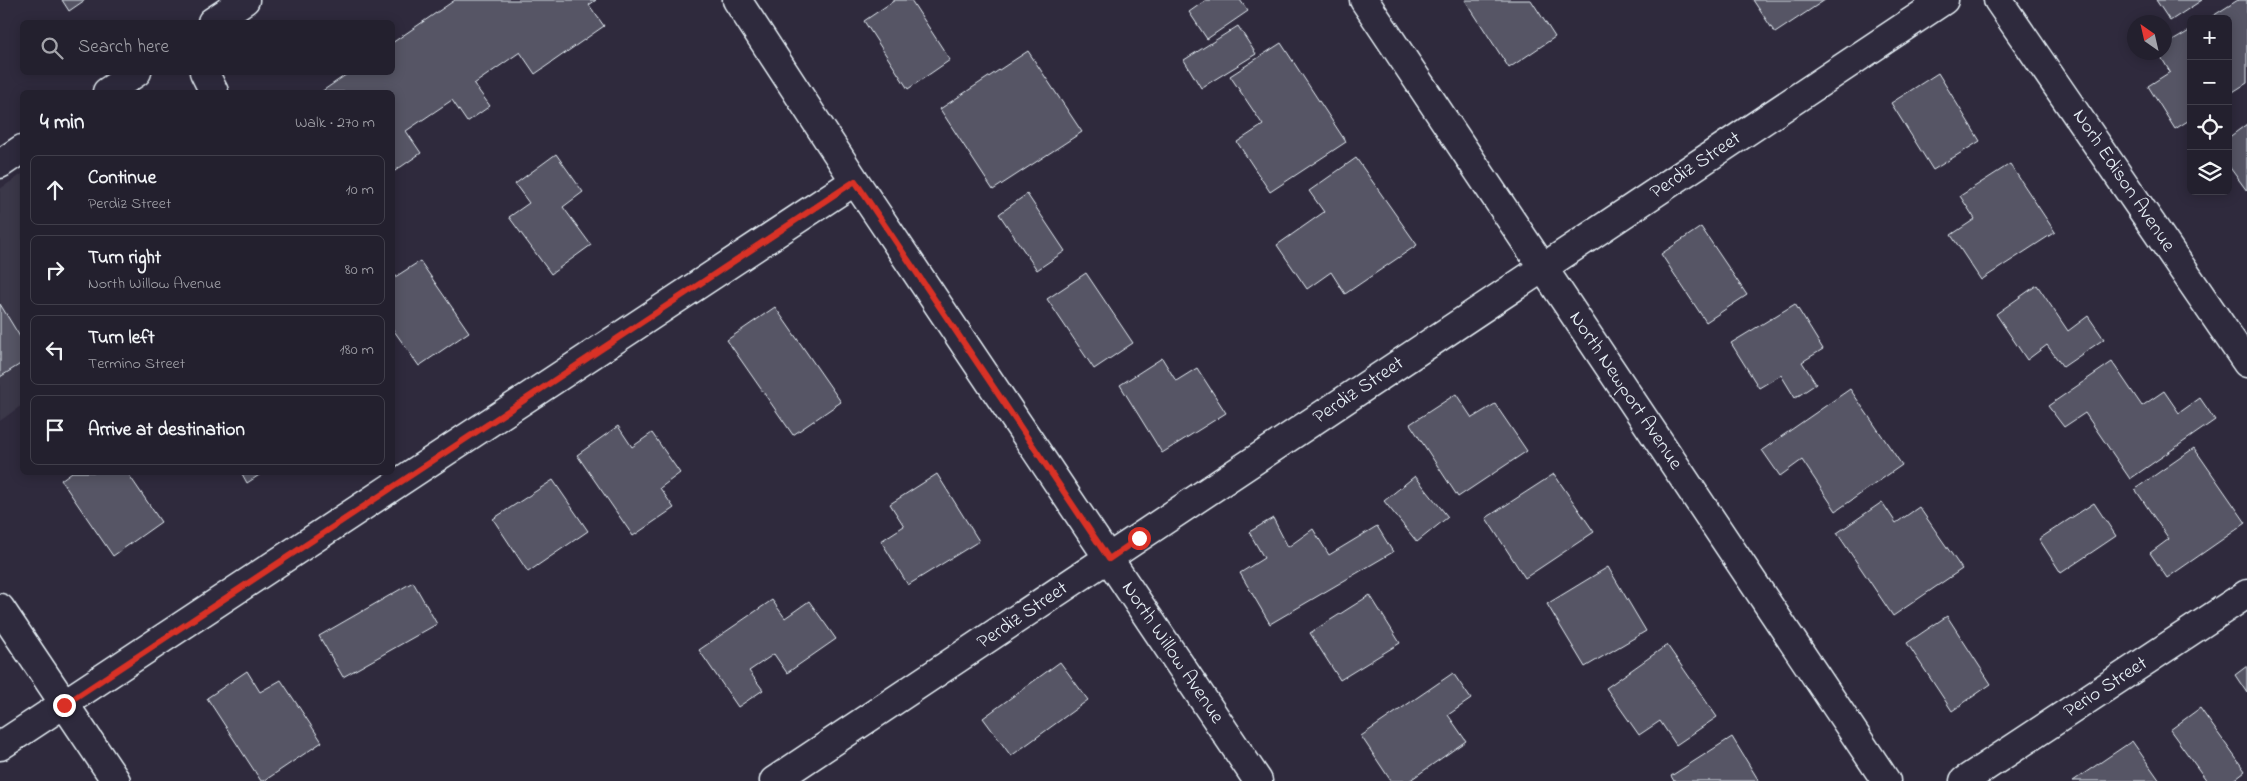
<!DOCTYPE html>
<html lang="en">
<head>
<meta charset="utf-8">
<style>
	body { margin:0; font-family:"Indie Flower",sans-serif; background:#2f2d3a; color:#f1f3f6 }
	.controls { position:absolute; right:15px; top:15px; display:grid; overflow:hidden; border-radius:8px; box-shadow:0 2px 12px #0003 }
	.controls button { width:45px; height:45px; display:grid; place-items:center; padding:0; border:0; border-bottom:1px solid #403e4a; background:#23202e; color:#f1f3f6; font:25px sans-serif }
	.compass { position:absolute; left:2127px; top:15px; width:45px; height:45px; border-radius:50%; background:#23202e; box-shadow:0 2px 12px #0003; rotate:326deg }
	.stop { position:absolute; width:15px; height:15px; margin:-11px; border:4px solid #d93025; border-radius:50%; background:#fff }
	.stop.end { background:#d93025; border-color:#fff; box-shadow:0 1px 5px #0008 }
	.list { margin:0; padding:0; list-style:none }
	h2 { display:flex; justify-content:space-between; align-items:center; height:65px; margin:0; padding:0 20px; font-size:21px }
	h2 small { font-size:16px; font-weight:400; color:#a3a3aa }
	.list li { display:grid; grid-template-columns:32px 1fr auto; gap:15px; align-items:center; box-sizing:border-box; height:70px; margin:0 10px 10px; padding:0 10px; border:1px solid #403e4a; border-radius:8px }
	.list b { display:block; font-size:19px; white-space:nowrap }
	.list p { margin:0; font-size:16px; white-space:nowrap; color:#a3a3aa }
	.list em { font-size:16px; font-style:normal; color:#a3a3aa }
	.icon { flex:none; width:28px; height:28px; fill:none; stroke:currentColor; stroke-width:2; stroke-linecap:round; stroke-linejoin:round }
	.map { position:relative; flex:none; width:2247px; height:781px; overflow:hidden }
	.search { position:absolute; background:#23202e; box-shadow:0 2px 12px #0003; left:20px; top:20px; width:375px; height:55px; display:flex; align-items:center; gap:12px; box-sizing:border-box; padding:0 18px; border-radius:8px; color:#a3a3aa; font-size:19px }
	.panel { position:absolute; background:#23202e; box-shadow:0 2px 12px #0003; left:20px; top:90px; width:375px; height:385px; border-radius:8px }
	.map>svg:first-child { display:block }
	.built { fill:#3b3749 }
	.building { fill:#575565; stroke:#e8f1f8 }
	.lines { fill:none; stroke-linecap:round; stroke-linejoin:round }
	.minor-casing { stroke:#e8f1f8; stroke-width:31 }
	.minor { stroke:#2f2a3d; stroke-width:28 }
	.route { stroke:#d93025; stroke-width:6 }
	.labels { text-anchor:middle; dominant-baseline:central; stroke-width:4.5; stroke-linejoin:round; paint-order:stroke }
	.street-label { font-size:20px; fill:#e8f1f8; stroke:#2f2a3d }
</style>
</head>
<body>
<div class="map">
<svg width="2247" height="781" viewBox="0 0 2247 781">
	<rect width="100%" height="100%" fill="#2f2a3d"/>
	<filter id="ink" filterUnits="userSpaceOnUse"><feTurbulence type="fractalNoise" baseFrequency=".02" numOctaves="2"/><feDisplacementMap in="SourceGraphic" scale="10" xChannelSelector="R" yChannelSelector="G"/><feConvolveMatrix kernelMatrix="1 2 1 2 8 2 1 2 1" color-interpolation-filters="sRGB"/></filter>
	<g filter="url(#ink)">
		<path class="built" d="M22,174v231l-22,16v-232z"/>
		<path class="building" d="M62,0h23l-16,11z
			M455,0h141l-7,5 15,21 -69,48 -15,-22 -46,32 16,22 -23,16 -15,-22 -46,31 15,22 -29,20v-81h-71l29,-20h42v-29z
			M895,0h16l39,60 -42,29 -44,-68z
			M1206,0h34l8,11 -41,28 -18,-27z
			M1465,0h66l24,37 -46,31z
			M1753,0h72l-50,33z
			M2156,0h46l-32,21z
			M2238,0h9v83l-19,12v-76h-20z
			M1238,26l18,28 -55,34 -17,-28z
			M2191,30v89l-16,10 -27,-43 22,-14 -12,-20h6v-6z
			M1281,43l65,99 -76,50 -33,-50 26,-17 -33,-49z
			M1028,51l54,81 -89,58 -53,-81z
			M1938,73l42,68 -47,29 -42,-67z
			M2247,124v67l-19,-26v-27z
			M556,154l27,38 -20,15 28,38 -40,29 -42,-57 20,-14 -14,-19z
			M1356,158l61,87 -72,49 -14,-22 -24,17 -30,-44 47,-33 -15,-21z
			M2010,164l45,68 -74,48 -30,-45 24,-16 -15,-23z
			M1027,194l38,57 -28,19 -38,-56z
			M1701,227l46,68 -41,27 -45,-68z
			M420,261l49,71 -50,34 -27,-38v-49z
			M1086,273l47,70 -39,26 -47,-70z
			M2037,285l31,46 20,-15 16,23 -41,28 -16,-22 -20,15 -31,-46z
			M0,304l22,36v23l-22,14z
			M1795,304l28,45 -21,13 14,22 -21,14 -14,-23 -22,13 -28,-45z
			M775,307l66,95 -48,33 -66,-95z
			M1162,358l14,23 21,-13 29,45 -64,40 -42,-68z
			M2112,362l30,44 22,-15 15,22 21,-15 15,22 -85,59 -45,-66 -21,14 -16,-21z
			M1850,389l52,76 -66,46 -34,-51 -22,16 -18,-26z
			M1456,394l16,24 23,-14 32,47 -69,46 -48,-73z
			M618,426l14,21 20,-14 28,40 -20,15 14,20 -41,28 -56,-81z
			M2194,448l52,75 -79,55 -17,-25 19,-14 -34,-50z
			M72,472h55l34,50 -48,34 -52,-76z
			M241,472h23l-17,11z
			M937,474l42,67 -71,44 -27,-44 23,-15 -14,-22z
			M1554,474l40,58 -69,46 -39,-60z
			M1415,476l33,41 -31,25 -33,-41z
			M553,480l35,51 -60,41 -35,-53z
			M1882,502l14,21 23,-16 43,62 -69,47 -56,-83z
			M2094,503l22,33 -55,37 -22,-34z
			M1273,518l15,29 25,-18 16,26 48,-29 16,26 -123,72 -30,-51 24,-15 -15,-26z
			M1608,567l38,64 -61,36 -38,-63z
			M413,582l24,42 -94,53 -24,-41z
			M1370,595l30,48 -60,37 -30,-47z
			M772,600l13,18 24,-17 27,38 -49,34 -13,-19 -25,17 14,19 -25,17 -39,-57z
			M1947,616l44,68 -39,27 -45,-68z
			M1667,645l50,72 -41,28 -16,-24 -21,14 -33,-47z
			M1060,662l28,38 -77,56 -28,-38z
			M2247,666v27l-12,-18z
			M247,671l13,21 21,-12 41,62 -58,39h-3l-54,-83z
			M1453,673l18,26 -23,16 18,26 -57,40h-18l-30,-45z
			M2200,708l45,63 -13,10h-25l-37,-51z
			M1732,737l27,44h-85l-3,-5z
			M2132,741l28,40h-87z"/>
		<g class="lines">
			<g class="minor-casing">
				<path id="minor" d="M737,0l118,181 403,600
					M1364,0l522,781
					M1998,0l249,363
					M212,22l33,-22
					M204,72l10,20
					M107,92l30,-20
					M0,164l22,-15
					M0,608l116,173
					M0,746l855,-565
					M774,781l1170,-781
					M1964,781l283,-187"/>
			</g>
			<use href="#minor" class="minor"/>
		</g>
	</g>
	<g class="lines" filter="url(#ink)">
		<path class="route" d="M64,705l791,-524 254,378 30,-21"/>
	</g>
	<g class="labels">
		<g class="street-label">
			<text transform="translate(1696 166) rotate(-34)">Perdiz Street</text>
			<text transform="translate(2123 181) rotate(56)">Norh Edison Avenue</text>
			<text transform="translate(1359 391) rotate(-34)">Perdiz Street</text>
			<text transform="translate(1625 391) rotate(56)">North Newport Avenue</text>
			<text transform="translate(1023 616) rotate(-34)">Perdiz Street</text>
			<text transform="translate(1172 653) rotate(56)">North Willow Avenue</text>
			<text transform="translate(2106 688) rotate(-33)">Perio Street</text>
		</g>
	</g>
</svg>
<div class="controls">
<button>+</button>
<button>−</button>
<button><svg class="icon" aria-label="locate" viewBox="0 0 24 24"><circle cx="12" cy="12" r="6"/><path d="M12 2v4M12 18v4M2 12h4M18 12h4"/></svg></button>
<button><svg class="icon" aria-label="layers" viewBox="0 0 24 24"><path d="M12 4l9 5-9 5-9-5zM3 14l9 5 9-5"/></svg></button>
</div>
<svg class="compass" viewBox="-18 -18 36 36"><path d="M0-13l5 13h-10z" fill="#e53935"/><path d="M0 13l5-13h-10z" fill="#a3a3aa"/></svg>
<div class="stop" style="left:1139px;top:538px"></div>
<div class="stop end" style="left:64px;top:705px"></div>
<div class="search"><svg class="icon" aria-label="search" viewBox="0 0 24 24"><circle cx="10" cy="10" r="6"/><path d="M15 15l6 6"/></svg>Search here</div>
<section class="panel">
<h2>4 min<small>Walk · 270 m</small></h2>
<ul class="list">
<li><svg class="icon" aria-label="ahead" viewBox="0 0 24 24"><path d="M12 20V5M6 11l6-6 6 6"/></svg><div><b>Continue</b><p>Perdiz Street</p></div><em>10 m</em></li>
<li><svg class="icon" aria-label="right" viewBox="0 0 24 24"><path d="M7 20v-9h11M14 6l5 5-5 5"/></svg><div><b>Turn right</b><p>North Willow Avenue</p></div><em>80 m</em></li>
<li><svg class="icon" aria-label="left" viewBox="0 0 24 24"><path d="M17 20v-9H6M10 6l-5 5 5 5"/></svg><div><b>Turn left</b><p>Termino Street</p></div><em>180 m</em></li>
<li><svg class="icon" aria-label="arrive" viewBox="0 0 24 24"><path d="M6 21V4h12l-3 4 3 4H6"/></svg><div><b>Arrive at destination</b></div></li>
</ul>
</section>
</div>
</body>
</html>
